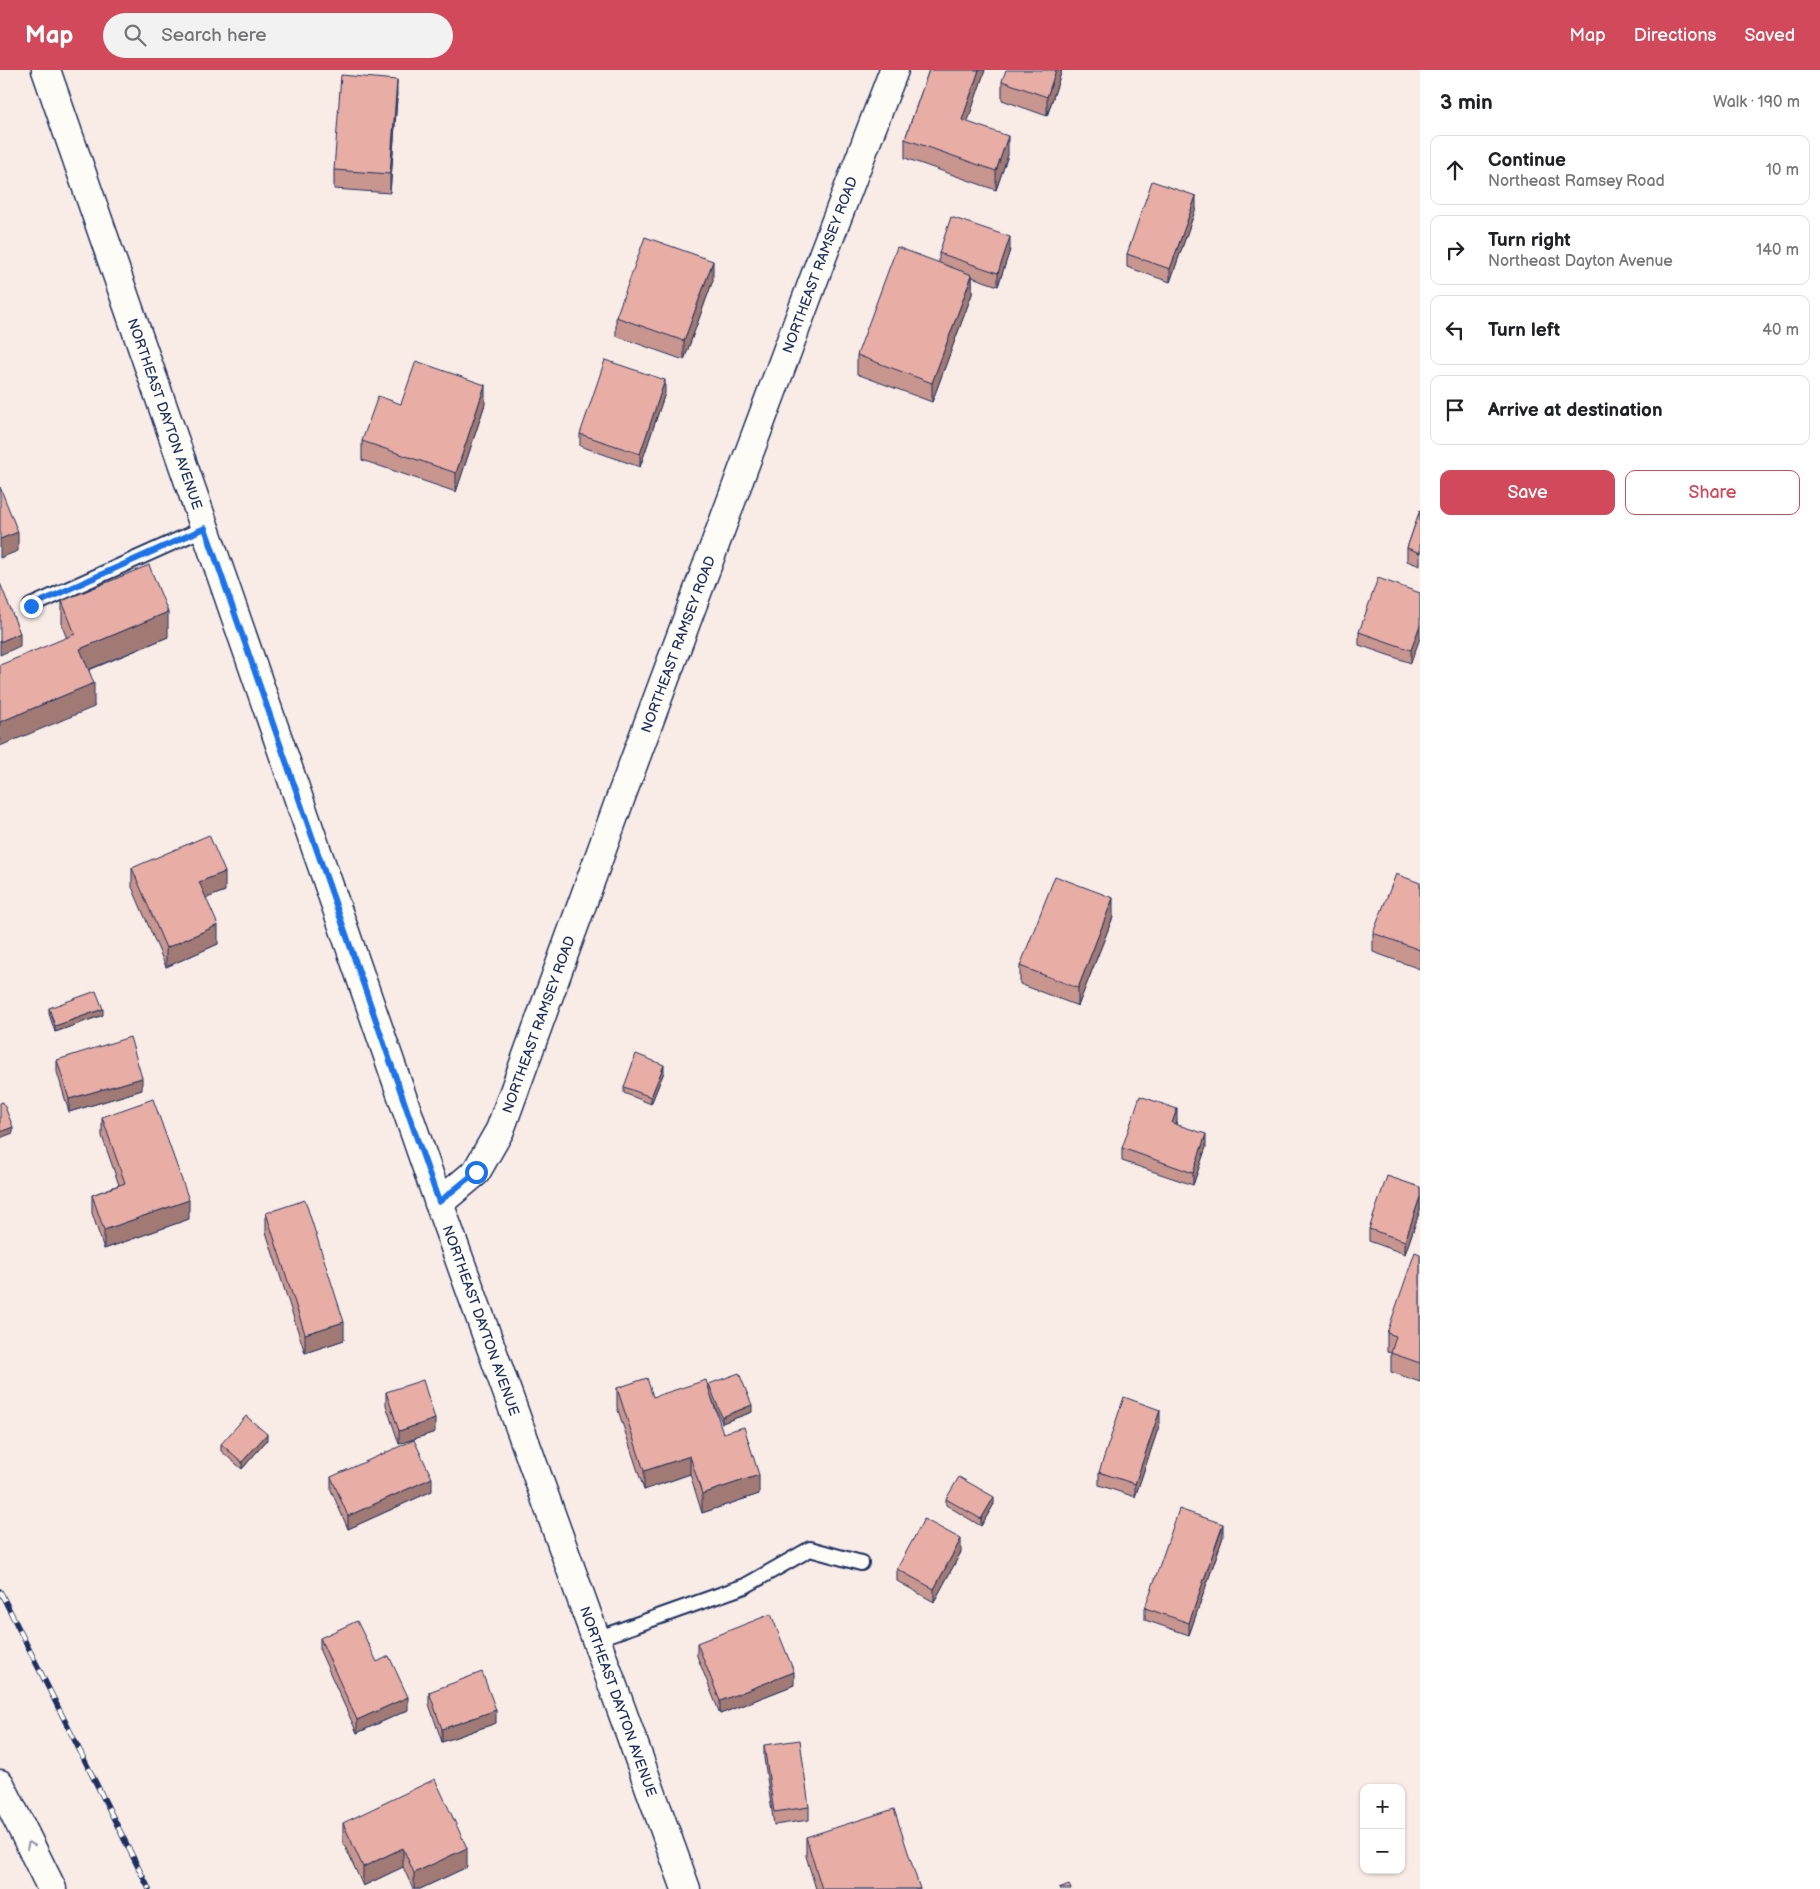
<!DOCTYPE html>
<html lang="en">
<head>
<meta charset="utf-8">
<style>
	body { margin:0; font-family:"Balsamiq Sans",sans-serif; background:#f2f2f2; color:#202124 }
	.controls { position:absolute; right:15px; bottom:15px; display:grid; overflow:hidden; border-radius:10px; box-shadow:0 1px 4px #0004 }
	.controls button { width:45px; height:45px; display:grid; place-items:center; padding:0; border:0; border-bottom:1px solid #e0e0e0; background:#fff; color:#202124; font:25px sans-serif }
	.stop { position:absolute; width:15px; height:15px; margin:-11px; border:4px solid #1a73e8; border-radius:50%; background:#fff }
	.stop.end { background:#1a73e8; border-color:#fff; box-shadow:0 1px 5px #0008 }
	.list { margin:0; padding:0; list-style:none }
	h2 { display:flex; justify-content:space-between; align-items:center; height:65px; margin:0; padding:0 20px; font-size:21px }
	h2 small { font-size:16px; font-weight:400; color:#757577 }
	.list li { display:grid; grid-template-columns:32px 1fr auto; gap:15px; align-items:center; box-sizing:border-box; height:70px; margin:0 10px 10px; padding:0 10px; border:1px solid #e0e0e0; border-radius:10px }
	.list b { display:block; font-size:19px; white-space:nowrap }
	.list p { margin:0; font-size:16px; white-space:nowrap; color:#757577 }
	.list em { font-size:16px; font-style:normal; color:#757577 }
	.actions { display:flex; gap:10px; padding:15px 20px }
	.actions a { flex:1; padding:11px 0; border:1px solid #d1495b; border-radius:10px; text-align:center; font-size:18px; color:#d1495b }
	.actions .main { background:#d1495b; color:#fff }
	.icon { flex:none; width:28px; height:28px; fill:none; stroke:currentColor; stroke-width:2; stroke-linecap:round; stroke-linejoin:round }
	.map { position:relative; flex:none; width:1420px; height:1819px; overflow:hidden }
	header { display:flex; align-items:center; gap:30px; box-sizing:border-box; height:70px; padding:0 25px; background:#d1495b; color:#fff }
	header strong { font-size:24px }
	nav { display:flex; gap:28px; margin-inline-start:auto; font-size:18px }
	.search { width:350px; height:45px; background:#f2f2f2; display:flex; align-items:center; gap:12px; box-sizing:border-box; padding:0 18px; border-radius:28px; color:#757577; font-size:19px }
	main { display:flex }
	aside { flex:1; background:#fff }
	.map>svg:first-child { display:block }
	.lines { fill:none; stroke-linecap:round; stroke-linejoin:round }
	.lane-casing { stroke:#1b2f5e; stroke-width:18 }
	.street-casing { stroke:#1b2f5e; stroke-width:31 }
	.secondary-casing { stroke:#1b2f5e; stroke-width:31 }
	.primary-casing { stroke:#1b2f5e; stroke-width:31 }
	.lane { stroke:#fdfcf7; stroke-width:14 }
	.street { stroke:#fdfcf7; stroke-width:28 }
	.secondary { stroke:#fdfcf7; stroke-width:28 }
	.primary { stroke:#fdfcf7; stroke-width:28 }
	.rail-casing { stroke:#1b2f5e; stroke-width:5.5 }
	.rail { stroke:#fdfcf7; stroke-width:4; stroke-dasharray:11; stroke-linecap:butt }
	.wall { fill:#c8968e; stroke:#1b2f5e }
	.shaded-wall { fill:#a27a74; stroke:#1b2f5e }
	.building { fill:#e8aea5; stroke:#1b2f5e }
	.oneway { stroke:#8c96aa }
	.route { stroke:#1a73e8; stroke-width:6 }
	.labels { text-anchor:middle; dominant-baseline:central; stroke-width:4.5; stroke-linejoin:round; paint-order:stroke }
	.street-label { font-size:14px; fill:#1b2f5e; stroke:#fdfcf7 }
</style>
</head>
<body>
<header>
<strong>Map</strong>
<div class="search"><svg class="icon" aria-label="search" viewBox="0 0 24 24"><circle cx="10" cy="10" r="6"/><path d="M15 15l6 6"/></svg>Search here</div>
<nav><a>Map</a><a>Directions</a><a>Saved</a></nav>
</header>
<main>
<div class="map">
<svg width="1420" height="1819" viewBox="0 0 1420 1819">
	<rect width="100%" height="100%" fill="#f9ece7"/>
	<filter id="ink" filterUnits="userSpaceOnUse"><feTurbulence type="fractalNoise" baseFrequency=".02" numOctaves="2"/><feDisplacementMap in="SourceGraphic" scale="10" xChannelSelector="R" yChannelSelector="G"/><feConvolveMatrix kernelMatrix="1 2 1 2 8 2 1 2 1" color-interpolation-filters="sRGB"/></filter>
	<g filter="url(#ink)">
		<g class="lines">
			<g class="lane-casing">
				<path id="lane" d="M31,536l174,-78
					M596,1569l149,-53 65,-37 51,14"/>
			</g>
			<g class="street-casing">
				<g id="street">
					<path id="s1" d="M439,1133l37,-31 24,-42 122,-336 202,-542 70,-182"/>
				</g>
			</g>
			<g class="secondary-casing">
				<g id="secondary">
					<path id="s2" d="M46,0l393,1133 247,686"/>
				</g>
			</g>
			<g class="primary-casing">
				<path id="primary" d="M0,1714l52,105"/>
			</g>
			<use href="#lane" class="lane"/>
			<use href="#street" class="street"/>
			<use href="#secondary" class="secondary"/>
			<use href="#primary" class="primary"/>
			<g class="rail-casing">
				<path id="rail" d="M0,1521l149,298"/>
			</g>
			<use href="#rail" class="rail"/>
		</g>
		<path class="wall" d="M929,0h56l-18,52 41,33 -12,35 -91,-32v-19z
			M1062,0l-15,46 -45,-16v-19z
			M397,28l-7,95 -56,-4v-19z
			M1196,138l-26,74 -43,-15v-13z
			M1010,180l-12,36 -26,-9v17l-40,108 -75,-28v-19l82,-93v-9z
			M713,210l-29,80 -68,-24v-19z
			M665,323l-25,74 -60,-21v-12z
			M401,334h84l-29,88 -94,-32v-19z
			M1420,440v56l-13,-5v-13z
			M1420,523l-9,70 -52,-18v-13z
			M62,531l106,36 -79,33 5,37 -32,-81z
			M132,798l93,23 -19,7 12,46 -52,23 -34,-80z
			M1420,813v86l-47,-17v-19z
			M1113,847l-35,89 -58,-22v-18z
			M49,938l54,7 -48,17 -6,-18z
			M57,990l85,30 -73,22 -12,-40z
			M664,1002l-13,32 -27,-11v-6z
			M102,1047l87,102 -85,30 -12,-36v-18l27,-10 -17,-49z
			M1177,1051l-1,3 30,23 -13,38 -71,-24v-13z
			M1420,1117v23l-15,44 -36,-13v-12z
			M266,1143l78,127 -39,13 -39,-121z
			M1420,1184v128l-29,-10v-19l-4,-1v-19z
			M709,1314l43,28 -30,11 -13,-32z
			M617,1318l36,9 70,36 36,61 -57,19 -12,-39 -46,16 -27,-83z
			M386,1322l49,40 -36,12 -13,-39z
			M1160,1353l-25,74 -36,-12v-13z
			M267,1370l-25,29 -21,-18v-7z
			M331,1407l101,14 -84,38 -17,-39z
			M946,1429l48,5 -13,22 -35,-21z
			M1223,1467l-34,98 -44,-15v-12z
			M961,1482l-27,50 -37,-21v-12z
			M320,1568l57,24 31,48 -51,23 -37,-82z
			M697,1573l97,42 -74,29 -23,-58z
			M429,1622l67,31 -54,19 -13,-38z
			M764,1675l45,62v13l-35,5 -10,-67z
			M343,1753l124,44 -47,22h-7l-10,-22 -40,19 -20,-44z
			M806,1767l114,52h-104l-10,-33z"/>
		<path class="shaded-wall" d="M979,0h6l-23,69v-19z
			M1056,0h6l-15,46v-19z
			M397,10v18l-7,95v-19z
			M1008,66v19l-12,35v-19z
			M1196,126v12l-26,74v-13z
			M1010,167v13l-12,36v-13z
			M713,191v19l-29,80v-19z
			M972,205v19l-40,108v-19z
			M665,310v13l-25,74v-13z
			M485,315v19l-29,88v-19z
			M18,462v19l-18,7v-19z
			M168,542v25l-88,36v-24z
			M1420,555v13l-9,25v-13z
			M20,563v13l-20,9v-13z
			M94,613v24l-94,39v-24z
			M225,802v19l-26,10v-19z
			M1113,828v19l-35,89v-18z
			M218,855v19l-52,23v-19z
			M103,939v6l-48,17v-6z
			M664,995v7l-13,32v-7z
			M142,1008v12l-73,22v-13z
			M1177,1039v12l-5,15v-13z
			M13,1057v6l-13,5v-6z
			M1206,1064v13l-13,38v-12z
			M1420,1127v13l-15,44v-13z
			M189,1130v19l-85,30v-19z
			M344,1252v18l-39,13v-19z
			M752,1335v7l-30,11v-6z
			M1160,1340v13l-25,74v-13z
			M435,1349v13l-36,12v-13z
			M267,1364v6l-25,29v-7z
			M690,1386v18l-46,16v-19z
			M759,1405v19l-57,19v-19z
			M432,1408v13l-84,38v-13z
			M994,1427v7l-13,22v-7z
			M1223,1454v13l-34,98v-12z
			M961,1469v13l-27,50v-13z
			M794,1602v13l-74,29v-13z
			M408,1627v13l-51,23v-13z
			M496,1640v13l-54,19v-13z
			M403,1778v19l-40,19v-19z
			M467,1778v19l-47,22h-6v-16z"/>
		<path class="building" d="M929,0h50l-17,50 46,16 -12,35 -91,-32z
			M1006,0h50l-9,27 -45,-16z
			M341,5l56,5 -7,94 -56,-4z
			M1152,111l44,15 -26,73 -43,-15z
			M951,147l59,20 -12,36 -59,-20z
			M645,167l68,24 -29,80 -68,-24z
			M897,177l75,28 -40,108 -75,-28z
			M605,290l60,20 -25,74 -60,-20z
			M416,291l69,24 -29,88 -94,-32 16,-45 23,8z
			M0,417l18,45 -18,7z
			M1420,440v43l-13,-5z
			M149,495l19,47 -88,37 14,34 -94,39v-57l75,-31 -13,-33z
			M1378,508l42,15v32l-9,25 -52,-18z
			M0,513l20,50 -20,9z
			M209,765l16,37 -26,10 19,43 -52,23 -34,-80z
			M1396,804l24,9v67l-47,-17z
			M1055,806l58,22 -35,90 -58,-22z
			M96,921l7,18 -48,17 -6,-18z
			M130,967l12,41 -73,21 -12,-39z
			M636,984l28,11 -13,32 -27,-10z
			M1140,1026l37,13 -5,14 34,11 -13,39 -71,-25z
			M153,1029l36,101 -85,30 -12,-35 33,-12 -23,-66z
			M3,1032l10,25 -13,5v-29z
			M1387,1106l33,11v10l-15,44 -36,-12z
			M305,1130l39,122 -39,12 -39,-121z
			M1415,1182l5,2v109l-29,-10 5,-17 -9,-3z
			M739,1303l13,32 -30,12 -13,-33z
			M647,1308l6,19 53,-17 17,53 21,-6 15,48 -57,19 -12,-38 -46,15 -27,-83z
			M423,1310l12,39 -36,12 -13,-39z
			M1124,1327l36,13 -25,74 -36,-12z
			M246,1346l21,18 -25,28 -21,-18z
			M414,1370l18,38 -84,38 -17,-39z
			M959,1407l35,20 -13,22 -35,-20z
			M1179,1439l44,15 -34,99 -44,-15z
			M924,1449l37,20 -27,50 -37,-20z
			M771,1544l23,58 -74,29 -23,-58z
			M357,1551l20,41 12,-6 19,41 -51,23 -37,-82z
			M482,1602l14,38 -54,19 -13,-37z
			M800,1670l9,67 -35,5 -10,-67z
			M435,1709l32,69 -53,25 -11,-25 -40,19 -20,-44z
			M894,1739l26,80h-98l-16,-52z
			M1069,1815l2,4h-12z"/>
		<defs><path id="oneway-chevron" d="M-2-3.5L2.5 0L-2 3.5" fill="none" stroke-width="1.6" stroke-linecap="round" stroke-linejoin="round" transform="scale(1.25)"/></defs>
		<use class="oneway" href="#oneway-chevron" transform="translate(30 1775) rotate(-116)"/>
	</g>
	<g class="lines" filter="url(#ink)">
		<path class="route" d="M31,536l174,-78 234,674 37,-30"/>
	</g>
	<g class="labels">
		<g class="street-label">
			<text stroke="none"><textPath href="#s1" startOffset="1019">NORTHEAST RAMSEY ROAD</textPath></text>
			<text stroke="none"><textPath href="#s2" startOffset="364">NORTHEAST DAYTON AVENUE</textPath></text>
			<text stroke="none"><textPath href="#s1" startOffset="614">NORTHEAST RAMSEY ROAD</textPath></text>
			<text stroke="none"><textPath href="#s1" startOffset="209">NORTHEAST RAMSEY ROAD</textPath></text>
			<text stroke="none"><textPath href="#s2" startOffset="1324">NORTHEAST DAYTON AVENUE</textPath></text>
			<text stroke="none"><textPath href="#s2" startOffset="1729">NORTHEAST DAYTON AVENUE</textPath></text>
		</g>
	</g>
</svg>
<div class="controls">
<button>+</button>
<button>−</button>
</div>
<div class="stop" style="left:476px;top:1102px"></div>
<div class="stop end" style="left:31px;top:536px"></div>
</div>
<aside>
<h2>3 min<small>Walk · 190 m</small></h2>
<ul class="list">
<li><svg class="icon" aria-label="ahead" viewBox="0 0 24 24"><path d="M12 20V5M6 11l6-6 6 6"/></svg><div><b>Continue</b><p>Northeast Ramsey Road</p></div><em>10 m</em></li>
<li><svg class="icon" aria-label="right" viewBox="0 0 24 24"><path d="M7 20v-9h11M14 6l5 5-5 5"/></svg><div><b>Turn right</b><p>Northeast Dayton Avenue</p></div><em>140 m</em></li>
<li><svg class="icon" aria-label="left" viewBox="0 0 24 24"><path d="M17 20v-9H6M10 6l-5 5 5 5"/></svg><div><b>Turn left</b></div><em>40 m</em></li>
<li><svg class="icon" aria-label="arrive" viewBox="0 0 24 24"><path d="M6 21V4h12l-3 4 3 4H6"/></svg><div><b>Arrive at destination</b></div></li>
</ul>
<div class="actions"><a class="main">Save</a><a>Share</a></div>
</aside>
</main>
</body>
</html>
